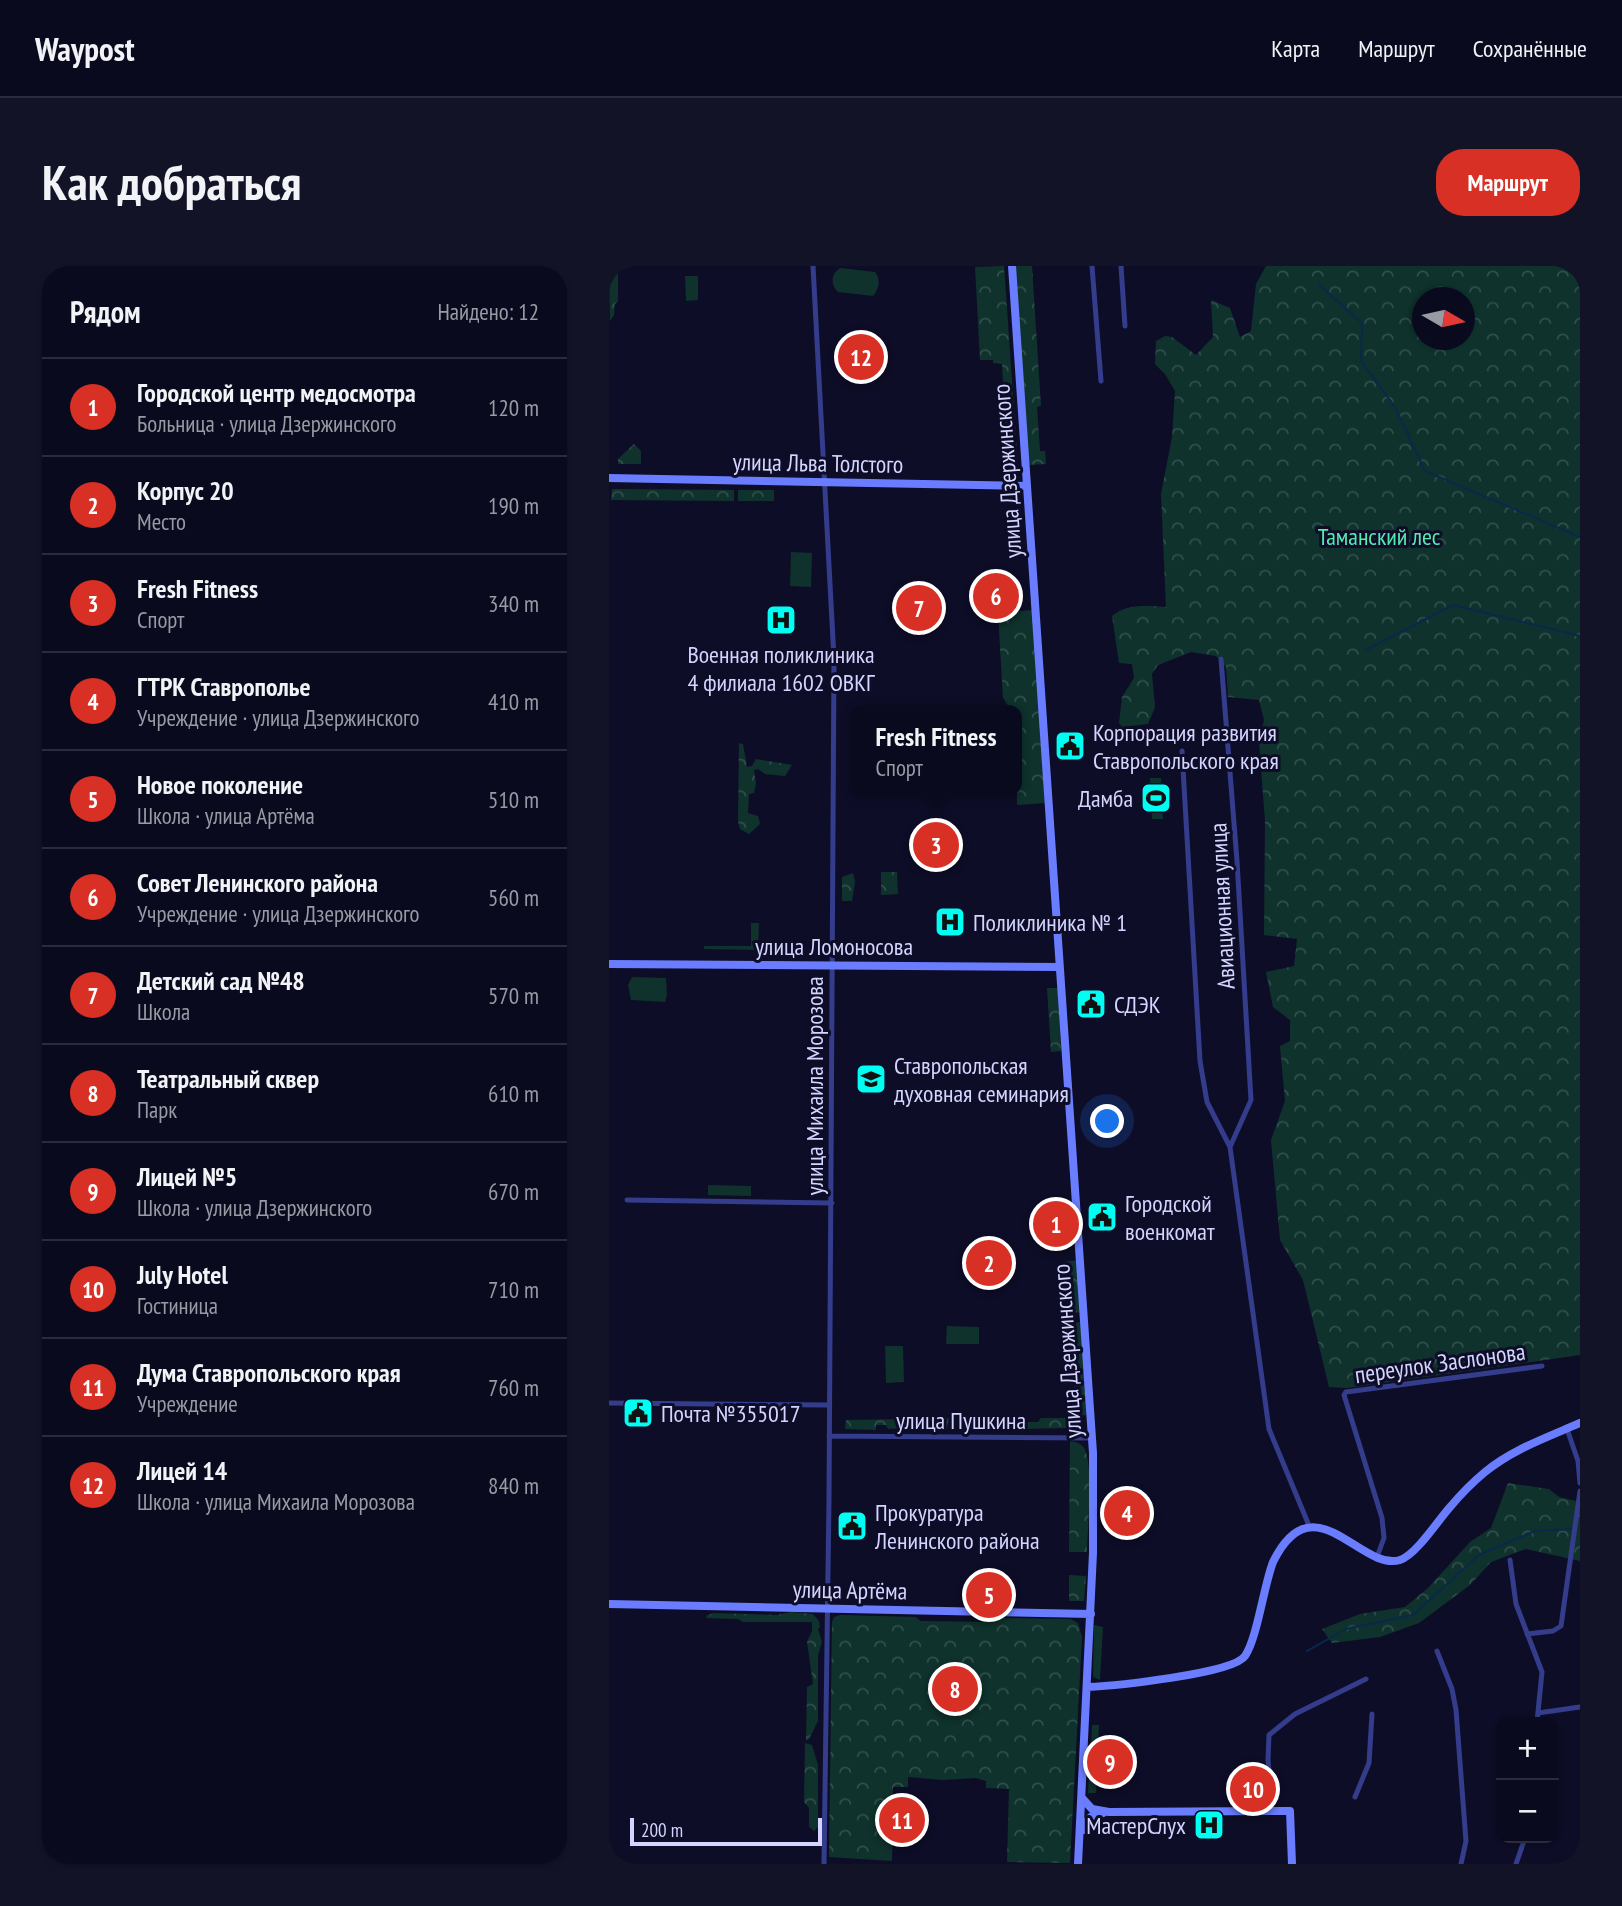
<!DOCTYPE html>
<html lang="ru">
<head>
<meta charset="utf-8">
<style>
	body { margin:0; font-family:"PT Sans Narrow",sans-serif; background:#131327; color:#f1f3f6 }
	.controls { position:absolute; right:21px; bottom:21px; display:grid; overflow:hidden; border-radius:14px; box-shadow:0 2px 5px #0004 }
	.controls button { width:63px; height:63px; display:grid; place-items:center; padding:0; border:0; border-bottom:2px solid #2a2b3c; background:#0a0a1e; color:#f1f3f6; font:35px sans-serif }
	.compass { position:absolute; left:803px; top:21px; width:63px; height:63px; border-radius:50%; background:#0a0a1e; box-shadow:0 2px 5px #0004; rotate:99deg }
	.scale { position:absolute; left:21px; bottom:18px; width:192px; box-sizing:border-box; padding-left:7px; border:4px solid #d4d5ff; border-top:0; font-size:19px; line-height:24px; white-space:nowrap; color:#d4d5ff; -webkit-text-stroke:5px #0e0d28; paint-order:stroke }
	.you { position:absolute; left:499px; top:856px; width:24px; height:24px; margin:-18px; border:5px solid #fff; border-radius:50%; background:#1a73e8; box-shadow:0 0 0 10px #1a73e833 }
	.badge { display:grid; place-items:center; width:46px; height:46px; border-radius:50%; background:#d93025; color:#fff; font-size:23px; font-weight:700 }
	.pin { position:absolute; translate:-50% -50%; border:4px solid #fff; box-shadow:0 2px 7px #0006 }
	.popup { position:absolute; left:241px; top:439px; width:172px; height:91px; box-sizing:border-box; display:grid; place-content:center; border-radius:14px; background:#0a0a1e; filter:drop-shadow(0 2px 5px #0005); font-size:23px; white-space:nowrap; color:#999aa4 }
	.popup b { font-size:26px; color:#f1f3f6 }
	.popup::after { content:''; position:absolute; left:50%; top:100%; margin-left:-14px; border:14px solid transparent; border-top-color:#0a0a1e }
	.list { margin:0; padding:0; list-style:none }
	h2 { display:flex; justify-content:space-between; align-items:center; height:91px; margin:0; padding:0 28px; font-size:30px }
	h2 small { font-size:23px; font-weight:400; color:#999aa4 }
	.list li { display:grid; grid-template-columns:46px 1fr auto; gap:21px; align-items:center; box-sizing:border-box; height:98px; padding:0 28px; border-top:2px solid #2a2b3c }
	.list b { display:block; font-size:26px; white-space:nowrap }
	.list p { margin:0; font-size:23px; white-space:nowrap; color:#999aa4 }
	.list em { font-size:23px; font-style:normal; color:#999aa4 }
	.map { position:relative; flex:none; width:971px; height:1598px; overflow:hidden; border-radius:28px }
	header { display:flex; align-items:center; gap:42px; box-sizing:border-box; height:98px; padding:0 35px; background:#0a0a1e; border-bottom:2px solid #2a2b3c }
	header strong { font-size:33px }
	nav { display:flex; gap:38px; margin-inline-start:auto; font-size:24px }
	.intro { display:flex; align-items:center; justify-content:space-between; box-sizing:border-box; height:168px; padding:0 42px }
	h1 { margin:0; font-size:49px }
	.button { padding:18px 32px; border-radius:28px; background:#d93025; color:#fff; font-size:24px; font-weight:700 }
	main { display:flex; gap:42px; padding:0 42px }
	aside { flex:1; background:#0a0a1e; border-radius:28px; box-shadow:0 2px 5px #0004 }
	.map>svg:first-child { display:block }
	.grass { fill:#0f322c }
	.forest { fill:url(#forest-crowns); fill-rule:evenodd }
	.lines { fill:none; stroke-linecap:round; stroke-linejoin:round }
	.stream { stroke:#072a4c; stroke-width:2 }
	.street { stroke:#343d8b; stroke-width:5 }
	.secondary { stroke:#6b7dff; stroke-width:8 }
	.labels { text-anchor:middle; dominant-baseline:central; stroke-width:6; stroke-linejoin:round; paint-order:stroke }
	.street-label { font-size:24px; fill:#d4d5ff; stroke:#0e0d28 }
	.park-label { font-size:24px; fill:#54ebaf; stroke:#0e0d28 }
	.poi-label { font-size:24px; fill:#d4d5ff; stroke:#0e0d28; text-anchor:start }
</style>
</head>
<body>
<header>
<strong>Waypost</strong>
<nav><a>Карта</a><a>Маршрут</a><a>Сохранённые</a></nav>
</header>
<div class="intro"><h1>Как добраться</h1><a class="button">Маршрут</a></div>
<main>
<aside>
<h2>Рядом<small>Найдено: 12</small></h2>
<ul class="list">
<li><span class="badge">1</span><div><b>Городской центр медосмотра</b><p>Больница · улица Дзержинского</p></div><em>120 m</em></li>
<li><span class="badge">2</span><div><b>Корпус 20</b><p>Место</p></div><em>190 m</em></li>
<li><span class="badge">3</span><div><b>Fresh Fitness</b><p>Спорт</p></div><em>340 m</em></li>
<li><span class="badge">4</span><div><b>ГТРК Ставрополье</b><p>Учреждение · улица Дзержинского</p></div><em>410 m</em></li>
<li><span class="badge">5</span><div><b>Новое поколение</b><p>Школа · улица Артёма</p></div><em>510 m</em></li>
<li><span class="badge">6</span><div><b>Совет Ленинского района</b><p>Учреждение · улица Дзержинского</p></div><em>560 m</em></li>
<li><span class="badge">7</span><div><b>Детский сад №48</b><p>Школа</p></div><em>570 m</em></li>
<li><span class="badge">8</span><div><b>Театральный сквер</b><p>Парк</p></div><em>610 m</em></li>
<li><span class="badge">9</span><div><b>Лицей №5</b><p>Школа · улица Дзержинского</p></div><em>670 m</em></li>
<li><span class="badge">10</span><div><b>July Hotel</b><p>Гостиница</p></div><em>710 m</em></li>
<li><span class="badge">11</span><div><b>Дума Ставропольского края</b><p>Учреждение</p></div><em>760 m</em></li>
<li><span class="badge">12</span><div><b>Лицей 14</b><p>Школа · улица Михаила Морозова</p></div><em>840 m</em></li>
</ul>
</aside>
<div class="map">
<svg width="971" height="1598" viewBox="0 0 971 1598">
	<defs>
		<pattern id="forest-crowns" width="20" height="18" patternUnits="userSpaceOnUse" patternTransform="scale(1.75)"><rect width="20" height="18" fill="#0f322c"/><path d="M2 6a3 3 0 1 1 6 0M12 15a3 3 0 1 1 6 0" fill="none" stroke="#314f4c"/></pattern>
	</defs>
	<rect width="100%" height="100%" fill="#0e0d28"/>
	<path class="grass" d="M231,2l35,4c6,7 4,17 -2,24l-35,-4c-8,-7 -7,-18 2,-24z
		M76,10h13v24l-12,1z
		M182,286l21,1 -1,34 -21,-1z
		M541,512h11l2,41h-11z
		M142,657h8l-1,27 -54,-1v-3h47z
		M23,711l34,1 1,17 -2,7 -34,-2 -3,-15z
		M99,919l43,1v10l-43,-1z
		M338,1060l32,1v17h-33z
		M276,1080h18l1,36 -18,1z
		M485,1359l9,2 -3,53 -7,-3z
		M483,1459h7l-3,68h-8z"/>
	<path class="forest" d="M0,0h9v35l-3,3 -1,11 -4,6z
		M395,0l14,200 -3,6 -7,2 -6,-110 -9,-1v-3h-13l-5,-93z
		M405,0h18l9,140 -4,1 3,44h5l1,13 -19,1z
		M657,0h314v1089l-232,33 -19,-1 -26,-107 -23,-40 -9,-100 14,-39 -5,-55 10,-5v-21l-17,-13 -7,-35 28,-6 3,-27 -33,-4 1,-114 -6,-79 5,-22 -5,-20 -31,-3 -2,-30 -10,-11 -25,-4 -33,13 -6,9 3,33 -7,17 -26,3 -3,-4 3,-26 12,-19 -2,-14 -13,-1 -7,-47c15,-13 35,-10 54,-9l-5,-113 11,-57 3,-46 -10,-17 -10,-10 1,-23 9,-5 7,1 24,18 17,-18 -2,-37 19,8 10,29 11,-6 5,-47zM814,32h42v42h-42z
		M25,178l7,7v13h-23v-5z
		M3,223l122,1v11l-123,-1z
		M129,224h36v11h-36z
		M424,344l12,193 -28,2v-95h-6l-8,-12 -5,-85z
		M130,477l4,1 4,23 5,-1 4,-7 36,6 -7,11 -20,-2 -7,-5 -4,1 2,13 -2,10 -5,1 -1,19 10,3 2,8 -11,10 -9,-5 -2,-8z
		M272,606h16l1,22 -17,1z
		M244,607l2,9 -3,19h-10v-24z
		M438,722h11l3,63 -10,1z
		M470,994l3,52 -16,1c-1,-19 14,-33 -3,-51z
		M474,1056l5,93 -15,1 -2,-27 7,-5 -1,-20 -8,-5v-9l7,-5 -2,-17 -7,-5z
		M309,1152h31l-2,11h-27z
		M360,1152h38v9l-37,2z
		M402,1152h15l1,4h11l3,-4h29v10l-56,1 -2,-2z
		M300,1153l-2,9 -19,1 -2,-4h-10v5l-31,-1 1,-9z
		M461,1175c6,1 11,2 14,7 10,14 3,85 3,104h-18z
		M899,1217l41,6 10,8 21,5v59l-54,-12 -35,13 -21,23 -51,38 -39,14 -48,6 -10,-14 38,-15 45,-7 23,-19 42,-46 21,-14z
		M460,1309l17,1 -2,25h-15z
		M182,1346l22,2 6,7 1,6 -2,2 4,13 -4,13v66l-9,18 -3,2 1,-54 6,-3 -6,-42 5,-11v-9h-69l-5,-3 -31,-1 -1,-2 7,-3 64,2z
		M232,1349l75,2 4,4 72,1 3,-4 76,1 7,4 4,14 -12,226 -63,-1 2,-73 -23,-1v-7l-10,-3 -33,2 -35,-3v10h-15l-1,74 -63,-4 3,-235 2,-5z
		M196,1477l7,2 6,20v62l-4,4 -5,-4v-19l-5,-6z"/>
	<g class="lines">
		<path class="stream" d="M710,19l43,38 -1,38 34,46 30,64 155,66
			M757,384l87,-45 127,31
			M698,1385l39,-22 67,-14 66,-60 56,-24 36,-2"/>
		<path class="street" d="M204,0l21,393 -5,840 -5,365
			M483,0l9,115
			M512,0l4,60
			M612,393l16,202 14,239 -21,47
			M573,485l18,310 7,41 23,45 39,282 41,99
			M18,934l205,3
			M0,1137l220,2
			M958,1163l11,32 2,22
			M220,1170l263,2
			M768,1291l7,-19 -2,-20 -38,-123 2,-3 196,-26
			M901,1294l6,44 26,68 -5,50
			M918,1368l26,-3 8,-5 19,-135
			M828,1385l15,38 4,21 10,131 -5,23
			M929,1447l42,-6
			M746,1531l14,-34 3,-49
			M663,1545l-4,-51 1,-25 26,-21 71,-35
			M907,1598l9,-26"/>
		<path class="secondary" d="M403,0l81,1187v100l-15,311
			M0,212l418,8
			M0,698l450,3
			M0,1338l482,10
			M478,1421c25,-1 146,-13 158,-31 12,-17 19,-71 28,-94 41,-83 87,10 127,-2 17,-6 38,-40 51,-54 10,-12 22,-24 34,-34 28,-23 63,-35 95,-49
			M473,1532l10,11 17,3 181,-1 2,53
			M475,1564c2,-12 7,-15 19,-17"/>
	</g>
	<defs>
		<g id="hospital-square" transform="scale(1.575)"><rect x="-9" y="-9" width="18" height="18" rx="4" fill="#00fff3" stroke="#0e0d28"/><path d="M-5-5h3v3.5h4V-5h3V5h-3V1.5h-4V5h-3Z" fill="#111"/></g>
		<g id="civic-square" transform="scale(1.575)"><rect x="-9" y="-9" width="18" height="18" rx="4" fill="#00fff3" stroke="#0e0d28"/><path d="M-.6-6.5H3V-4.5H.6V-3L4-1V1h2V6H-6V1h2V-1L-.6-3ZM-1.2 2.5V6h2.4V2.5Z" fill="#111"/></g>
		<g id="stadium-square" transform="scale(1.575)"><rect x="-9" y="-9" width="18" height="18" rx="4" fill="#00fff3" stroke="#0e0d28"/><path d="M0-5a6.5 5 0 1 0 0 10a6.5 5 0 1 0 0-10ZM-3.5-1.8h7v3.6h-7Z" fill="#111"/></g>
		<g id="university-square" transform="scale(1.575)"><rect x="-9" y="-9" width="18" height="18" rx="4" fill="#00fff3" stroke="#0e0d28"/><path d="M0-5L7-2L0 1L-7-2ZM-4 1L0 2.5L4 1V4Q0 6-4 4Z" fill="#111"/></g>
	</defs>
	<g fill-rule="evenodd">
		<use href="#hospital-square" x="172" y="354"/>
		<use href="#civic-square" x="461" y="480"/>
		<use href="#stadium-square" x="547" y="532"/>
		<use href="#hospital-square" x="341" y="656"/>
		<use href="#civic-square" x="482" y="738"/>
		<use href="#university-square" x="262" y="813"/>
		<use href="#civic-square" x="493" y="951"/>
		<use href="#civic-square" x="29" y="1147"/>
		<use href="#civic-square" x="243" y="1260"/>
		<use href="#hospital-square" x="600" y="1559"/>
	</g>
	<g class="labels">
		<g class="street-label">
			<text transform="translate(209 197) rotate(1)">улица Льва Толстого</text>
			<text transform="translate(398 205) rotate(-94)">улица Дзержинского</text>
			<text transform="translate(613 640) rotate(-93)">Авиационная улица</text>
			<text x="225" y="680">улица Ломоносова</text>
			<text transform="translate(205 820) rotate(-90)">улица Михаила Морозова</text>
			<text transform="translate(458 1085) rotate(-94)">улица Дзержинского</text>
			<text transform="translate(831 1097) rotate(-8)">переулок Заслонова</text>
			<text x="352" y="1154">улица Пушкина</text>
			<text transform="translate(241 1324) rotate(1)">улица Артёма</text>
		</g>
		<g class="park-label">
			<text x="770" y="270">Таманский лес</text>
		</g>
		<g class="poi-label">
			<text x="172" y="388" text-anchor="middle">Военная поликлиника<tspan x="172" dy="28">4 филиала 1602 ОВКГ</tspan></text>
			<text x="484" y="466">Корпорация развития<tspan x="484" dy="28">Ставропольского края</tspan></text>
			<text x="524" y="532" text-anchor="end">Дамба</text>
			<text x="364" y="656">Поликлиника № 1</text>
			<text x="505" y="738">СДЭК</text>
			<text x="285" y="799">Ставропольская<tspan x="285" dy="28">духовная семинария</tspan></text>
			<text x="516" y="937">Городской<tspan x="516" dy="28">военкомат</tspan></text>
			<text x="52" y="1147">Почта №355017</text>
			<text x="266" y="1246">Прокуратура<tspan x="266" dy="28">Ленинского района</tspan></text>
			<text x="577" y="1559" text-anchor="end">МастерСлух</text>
		</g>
	</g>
</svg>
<div class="controls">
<button>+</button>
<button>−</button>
</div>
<svg class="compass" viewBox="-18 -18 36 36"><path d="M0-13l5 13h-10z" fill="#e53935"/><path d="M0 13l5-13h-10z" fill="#999aa4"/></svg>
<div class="scale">200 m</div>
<div class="you"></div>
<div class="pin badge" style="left:447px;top:958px">1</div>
<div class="pin badge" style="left:380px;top:997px">2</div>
<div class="pin badge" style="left:327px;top:579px">3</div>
<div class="popup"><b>Fresh Fitness</b>Спорт</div>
<div class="pin badge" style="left:518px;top:1247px">4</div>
<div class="pin badge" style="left:380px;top:1329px">5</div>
<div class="pin badge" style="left:387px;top:330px">6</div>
<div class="pin badge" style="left:310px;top:342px">7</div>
<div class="pin badge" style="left:346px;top:1423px">8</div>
<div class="pin badge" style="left:501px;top:1496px">9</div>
<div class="pin badge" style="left:644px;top:1523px">10</div>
<div class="pin badge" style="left:293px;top:1554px">11</div>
<div class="pin badge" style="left:252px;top:91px">12</div>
</div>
</main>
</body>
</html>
